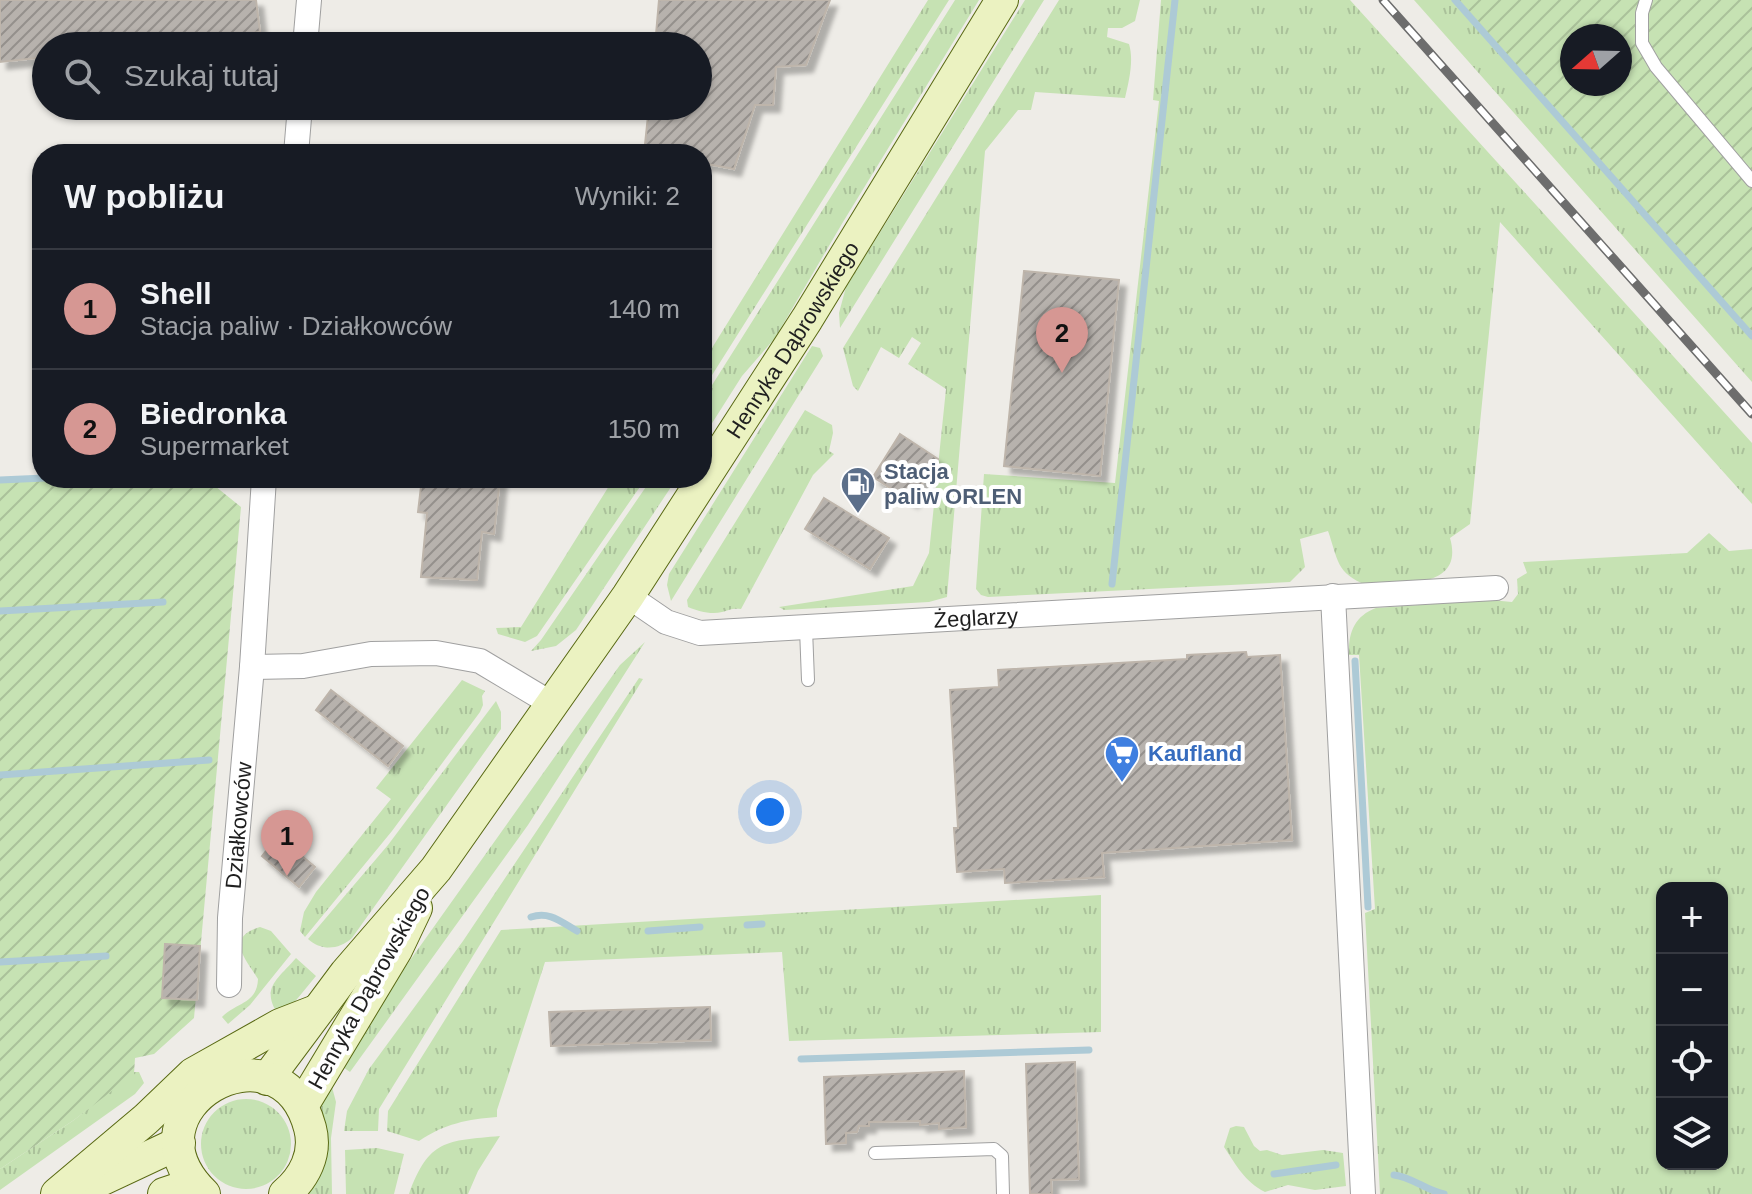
<!DOCTYPE html>
<html lang="pl">
<head>
<meta charset="utf-8">
<style>
	body { margin:0; font-family:Helvetica,sans-serif; background:#20242c; color:#f1f3f6 }
	.controls { position:absolute; right:24px; bottom:24px; display:grid; overflow:hidden; border-radius:16px; box-shadow:0 2px 6px #0004 }
	.controls button { width:72px; height:72px; display:grid; place-items:center; padding:0; border:0; border-bottom:2px solid #363941; background:#171b24; color:#f1f3f6; font:40px sans-serif }
	.compass { position:absolute; left:1560px; top:24px; width:72px; height:72px; border-radius:50%; background:#171b24; box-shadow:0 2px 6px #0004; rotate:250deg }
	.you { position:absolute; left:770px; top:812px; width:28px; height:28px; margin:-20px; border:6px solid #fff; border-radius:50%; background:#1a73e8; box-shadow:0 0 0 12px #1a73e833 }
	.badge { display:grid; place-items:center; width:52px; height:52px; border-radius:50%; background:#d69793; color:#111; font-size:26px; font-weight:700 }
	.pin { position:absolute; translate:-50% -66px; filter:drop-shadow(0 2px 4px #0008) }
	.pin::after { content:''; position:absolute; top:42px; width:28px; height:24px; background:inherit; clip-path:polygon(0 0,100% 0,50% 100%) }
	.list { margin:0; padding:0; list-style:none }
	h2 { display:flex; justify-content:space-between; align-items:center; height:104px; margin:0; padding:0 32px; font-size:34px }
	h2 small { font-size:26px; font-weight:400; color:#9ea1a6 }
	.list li { display:grid; grid-template-columns:52px 1fr auto; gap:24px; align-items:center; box-sizing:border-box; height:120px; padding:0 32px; border-top:2px solid #363941 }
	.list b { display:block; font-size:30px; white-space:nowrap }
	.list p { margin:0; font-size:26px; white-space:nowrap; color:#9ea1a6 }
	.list em { font-size:26px; font-style:normal; color:#9ea1a6 }
	.icon { flex:none; width:44px; height:44px; fill:none; stroke:currentColor; stroke-width:2; stroke-linecap:round; stroke-linejoin:round }
	.map { position:relative; flex:none; width:1752px; height:1194px; overflow:hidden }
	.search { position:absolute; background:#171b24; box-shadow:0 2px 6px #0004; left:32px; top:32px; width:680px; height:88px; display:flex; align-items:center; gap:20px; box-sizing:border-box; padding:0 28px; border-radius:44px; color:#9ea1a6; font-size:30px }
	.panel { position:absolute; background:#171b24; box-shadow:0 2px 6px #0004; left:32px; top:144px; width:680px; height:344px; border-radius:32px }
	.map>svg:first-child { display:block }
	.grass { fill:url(#grass-tufts); fill-rule:evenodd }
	.garden { fill:url(#garden-furrows); fill-rule:evenodd }
	.lines { fill:none; stroke-linecap:round; stroke-linejoin:round }
	.stream { stroke:#adcad6; stroke-width:7 }
	.building { fill:url(#building-hatch); stroke:#beb5ab; stroke-width:2; filter:url(#shadow) }
	.lane-casing { stroke:#a0a0a0; stroke-width:14 }
	.street-casing { stroke:#a0a0a0; stroke-width:26 }
	.secondary-casing { stroke:#596913; stroke-width:34 }
	.lane { stroke:#fff; stroke-width:12 }
	.street { stroke:#fff; stroke-width:24 }
	.secondary { stroke:#ebf2c1; stroke-width:32 }
	.rail-casing { stroke:#6d6d6d; stroke-width:9 }
	.rail { stroke:#fff; stroke-width:6; stroke-dasharray:18; stroke-linecap:butt }
	.labels { text-anchor:middle; dominant-baseline:central; stroke-width:8; stroke-linejoin:round; paint-order:stroke }
	.street-label { font-size:22px; fill:#1f1f1f; stroke:#fff }
	.service-label { font-size:22px; font-weight:bold; fill:#4e5e75; stroke:#fff; text-anchor:start }
	.shop-label { font-size:22px; font-weight:bold; fill:#366cbe; stroke:#fff; text-anchor:start }
</style>
</head>
<body>
<div class="map">
<svg width="1752" height="1194" viewBox="0 0 1752 1194">
	<defs>
		<pattern id="grass-tufts" width="24" height="20" patternUnits="userSpaceOnUse" patternTransform="scale(2)"><rect width="24" height="20" fill="#c6e2b3"/><path d="M3 7l-1-3M5 7V3M7 7l1-3M15 17l-1-3M17 17v-4M19 17l1-3" fill="none" stroke="#aac19a"/></pattern>
		<pattern id="garden-furrows" width="10" height="10" patternUnits="userSpaceOnUse" patternTransform="scale(2)"><rect width="10" height="10" fill="#c6e2b3"/><path d="M-1 1l2-2M0 10L10 0M9 11l2-2" fill="none" stroke="#aac19a"/></pattern>
		<pattern id="building-hatch" width="6" height="6" patternUnits="userSpaceOnUse" patternTransform="scale(2)"><rect width="6" height="6" fill="#b7b2ad"/><path d="M-1 1l2-2M0 6l6-6M5 7l2-2" fill="none" stroke="#94908c"/></pattern>
		<filter id="shadow"><feDropShadow dx="7" dy="7" stdDeviation="2" flood-color="#0004"/></filter>
	</defs>
	<rect width="100%" height="100%" fill="#eeece7"/>
	<path class="grass" d="M928,0h21l-247,391v-27z
		M955,0h24l-136,222 -68,116 -33,38 -40,63v-38z
		M1025,0h19l-204,328 -1,-15 7,-26z
		M1059,0h81l-5,21 -13,7h-14l-1,9 22,7c5,16 0,37 -4,54l-90,-6 -4,18h-13l-33,41 -38,446 -18,5 -145,8 -5,-3 134,-21 16,-33 17,-164 -38,-25 13,-21 -9,-6 -13,21 -18,-11 -23,44 -5,-5 -10,-38z
		M1161,0h189l402,443v61l-252,-282 -30,302 -20,14c15,52 -49,44 -83,47 -31,-11 -29,-26 -39,-54l-28,8 5,28 -15,15 -302,15 -7,-2 -5,-6 8,-115 131,9 44,-382 -6,-1z
		M1414,0h42l296,336v46z
		M812,346l8,2 3,8 -152,245 -4,-16 2,-11z
		M805,410l27,15 1,8 -4,18 5,3 -21,21 -72,134c-9,-1 -11,1 -19,3 -11,3 -24,-1 -34,-5l-1,-7z
		M614,478h32l-109,158 -12,6 -27,-8 -2,-6 25,-1z
		M652,478h25l-101,152 -20,16 -25,5 10,-11z
		M1709,533l20,18 23,-2v645h-372l-15,-281 10,-4 -16,-254h-10c-1,-21 5,-39 27,-47l115,-8 21,2 6,-8 -1,-15 10,-6 -4,-11 164,-9zM1662,888h60v276h-60z
		M645,642l-117,183 -178,247 -13,-9 283,-398z
		M639,678l4,1 -264,430 -1,22h-34l3,-20 22,-42 94,-128z
		M462,680l23,11 -3,5 1,9 -3,7 -88,119 -87,106 -5,-6 4,-19 12,-20 75,-93 -15,-11z
		M496,701l5,11v17l-149,209c-13,12 -31,13 -44,1l80,-94z
		M1101,895v137l-312,9 -7,-89 -237,10 -48,148v7c-29,2 -53,7 -78,24l-32,-10 1,-20 113,-181z
		M260,927l11,4 20,23 -41,51 -22,19 -6,-7c15,-15 35,-13 36,-38 -12,-20 -34,-41 2,-52z
		M296,958l20,18 -23,28 -14,12c-19,-28 -2,-36 17,-58z
		M134,1072h5l5,11 -9,11 -135,96v-21l74,-49z
		M332,1087l4,15 -5,36 1,56h-32l15,-90z
		M201 1144a45 45 0 1 1 90 0a45 45 0 1 1-90 0Z
		M1236,1126l8,1 10,19 6,5 7,-1 15,5 41,-5 20,3 3,33 -31,4 -27,-5 -23,7c-21,-11 -28,-26 -41,-45l6,-19z
		M500,1136l-22,35 -10,23h-59c20,-55 37,-53 91,-58z
		M377,1148l27,6 -10,40h-48l-1,-44z"/>
	<path class="garden" d="M1455,0h297v336l-18,-20zM1572,36h48v48h-48z
		M42,477l163,1 36,29 -47,511 -40,36 -19,4 -1,16 -60,46 -74,49v-690z"/>
	<g class="lines">
		<path class="stream" d="M1455,0l297,336
			M0,480l45,-2
			M1112,584l63,-584
			M0,611l163,-9
			M1355,661l13,246
			M0,775l209,-15
			M531,917c19,-6 30,5 46,14
			M747,925l15,-1
			M648,931l52,-4
			M0,962l106,-6
			M801,1059l288,-9
			M1274,1174l62,-9
			M1394,1175c18,2 31,15 50,19"/>
	</g>
	<path class="building" d="M0,0h256l4,32 -120,14h-94v11l-46,5z
		M659,0h171l-24,65 -30,2 -3,38h-18l-21,64 -32,-6v-9h-58l5,-48h49v-60h-43z
		M1024,271l95,9 -19,196 -96,-10z
		M900,434l38,25 -27,42 -38,-24z
		M422,478h78l-6,56 -12,-2 -5,48 -56,-3 6,-64 -9,-1z
		M824,498l65,40 -19,31 -65,-40z
		M1246,652l1,5 33,-2 12,185 -190,13 2,24 -99,6 -1,-14 -47,3 -3,-44h4l-8,-138 49,-3 -1,-17 189,-11v-4z
		M331,690l72,56 -15,20 -72,-56z
		M278,836l37,31 -16,20 -37,-31z
		M165,944l35,2 -3,54 -35,-2z
		M710,1007l1,33 -160,6 -2,-34z
		M1075,1062l4,117 -28,1 1,14h-22l-4,-130z
		M964,1071l2,56 -27,2v-6l-19,2v-4l-51,1v4h-10l-2,6 -11,1v10l-20,1 -2,-67z"/>
	<g class="lines">
		<g class="lane-casing">
			<path id="lane" d="M1646,0l-4,13v30l14,24 96,114
				M806,629l2,51
				M875,1153l119,-4 8,7 1,38"/>
		</g>
		<g class="street-casing">
			<g id="street">
				<path d="M305,46l4,-46"/>
				<path d="M296,154l4,-48"/>
				<path id="s1" d="M628,596l38,26 34,11 796,-45"/>
				<path d="M1333,596l30,598"/>
				<path d="M252,667l51,-1 68,-12 65,-1 44,8 72,43"/>
				<path id="s2" d="M229,985l1,-67 22,-251 12,-189"/>
			</g>
		</g>
		<g class="secondary-casing">
			<g id="secondary">
				<path id="s3" d="M267,1079l79,-106 90,-104 192,-273 179,-277 195,-319"/>
				<path d="M302,1106l94,-156 20,-42"/>
				<path d="M77,1191l102,-48"/>
				<path d="M57,1194l89,-75 47,-45 87,-49 36,-14"/>
				<path d="M164,1194l30,-10"/>
				<path d="M204,1194c-89,-86 76,-180 106,-66 7,26 -6,50 -25,66"/>
			</g>
		</g>
		<use href="#lane" class="lane"/>
		<use href="#street" class="street"/>
		<use href="#secondary" class="secondary"/>
		<g class="rail-casing">
			<path id="rail" d="M1383,0l369,414"/>
		</g>
		<use href="#rail" class="rail"/>
	</g>
	<defs>
		<g id="fuel-pin" transform="scale(1.8)"><path d="M0 17L-7.5 6A9.5 9.5 0 1 1 7.5 6Z" fill="#5c6f8a" stroke="#fff"/><path d="M-5.5-6h7V0h2V4h1.3V-2.5L3-4.5l.8-.8L6-3V5H2.5V1h-1V6h-7ZM-4.2-4.7v3.2H.2V-4.7Z" fill="#fff"/></g>
		<g id="supermarket-pin" transform="scale(1.8)"><path d="M0 17L-7.5 6A9.5 9.5 0 1 1 7.5 6Z" fill="#3f7fe0" stroke="#fff"/><path d="M-6-5.5h2.5l.6 2H6L4.5 2H-2.5L-4.4-4H-6ZM-1.5 3.2a1.3 1.3 0 1 0 .1 0ZM3 3.2a1.3 1.3 0 1 0 .1 0Z" fill="#fff"/></g>
	</defs>
	<g fill-rule="evenodd">
		<use href="#fuel-pin" x="858" y="484"/>
		<use href="#supermarket-pin" x="1122" y="753"/>
	</g>
	<g class="labels">
		<g class="street-label">
			<text stroke="none"><textPath href="#s3" startOffset="908">Henryka Dąbrowskiego</textPath></text>
			<text stroke="none"><textPath href="#s1" startOffset="358">Żeglarzy</textPath></text>
			<text stroke="none"><textPath href="#s2" startOffset="160">Działkowców</textPath></text>
			<text transform="translate(369 988) rotate(-61)">Henryka Dąbrowskiego</text>
		</g>
		<g class="service-label">
			<text x="884" y="471">Stacja<tspan x="884" dy="25">paliw ORLEN</tspan></text>
		</g>
		<g class="shop-label">
			<text x="1148" y="753">Kaufland</text>
		</g>
	</g>
</svg>
<div class="controls">
<button>+</button>
<button>−</button>
<button><svg class="icon" aria-label="locate" viewBox="0 0 24 24"><circle cx="12" cy="12" r="6"/><path d="M12 2v4M12 18v4M2 12h4M18 12h4"/></svg></button>
<button><svg class="icon" aria-label="layers" viewBox="0 0 24 24"><path d="M12 4l9 5-9 5-9-5zM3 14l9 5 9-5"/></svg></button>
</div>
<svg class="compass" viewBox="-18 -18 36 36"><path d="M0-13l5 13h-10z" fill="#e53935"/><path d="M0 13l5-13h-10z" fill="#9ea1a6"/></svg>
<div class="you"></div>
<div class="pin badge" style="left:287px;top:876px">1</div>
<div class="pin badge" style="left:1062px;top:373px">2</div>
<div class="search"><svg class="icon" aria-label="search" viewBox="0 0 24 24"><circle cx="10" cy="10" r="6"/><path d="M15 15l6 6"/></svg>Szukaj tutaj</div>
<section class="panel">
<h2>W pobliżu<small>Wyniki: 2</small></h2>
<ul class="list">
<li><span class="badge">1</span><div><b>Shell</b><p>Stacja paliw · Działkowców</p></div><em>140 m</em></li>
<li><span class="badge">2</span><div><b>Biedronka</b><p>Supermarket</p></div><em>150 m</em></li>
</ul>
</section>
</div>
</body>
</html>
